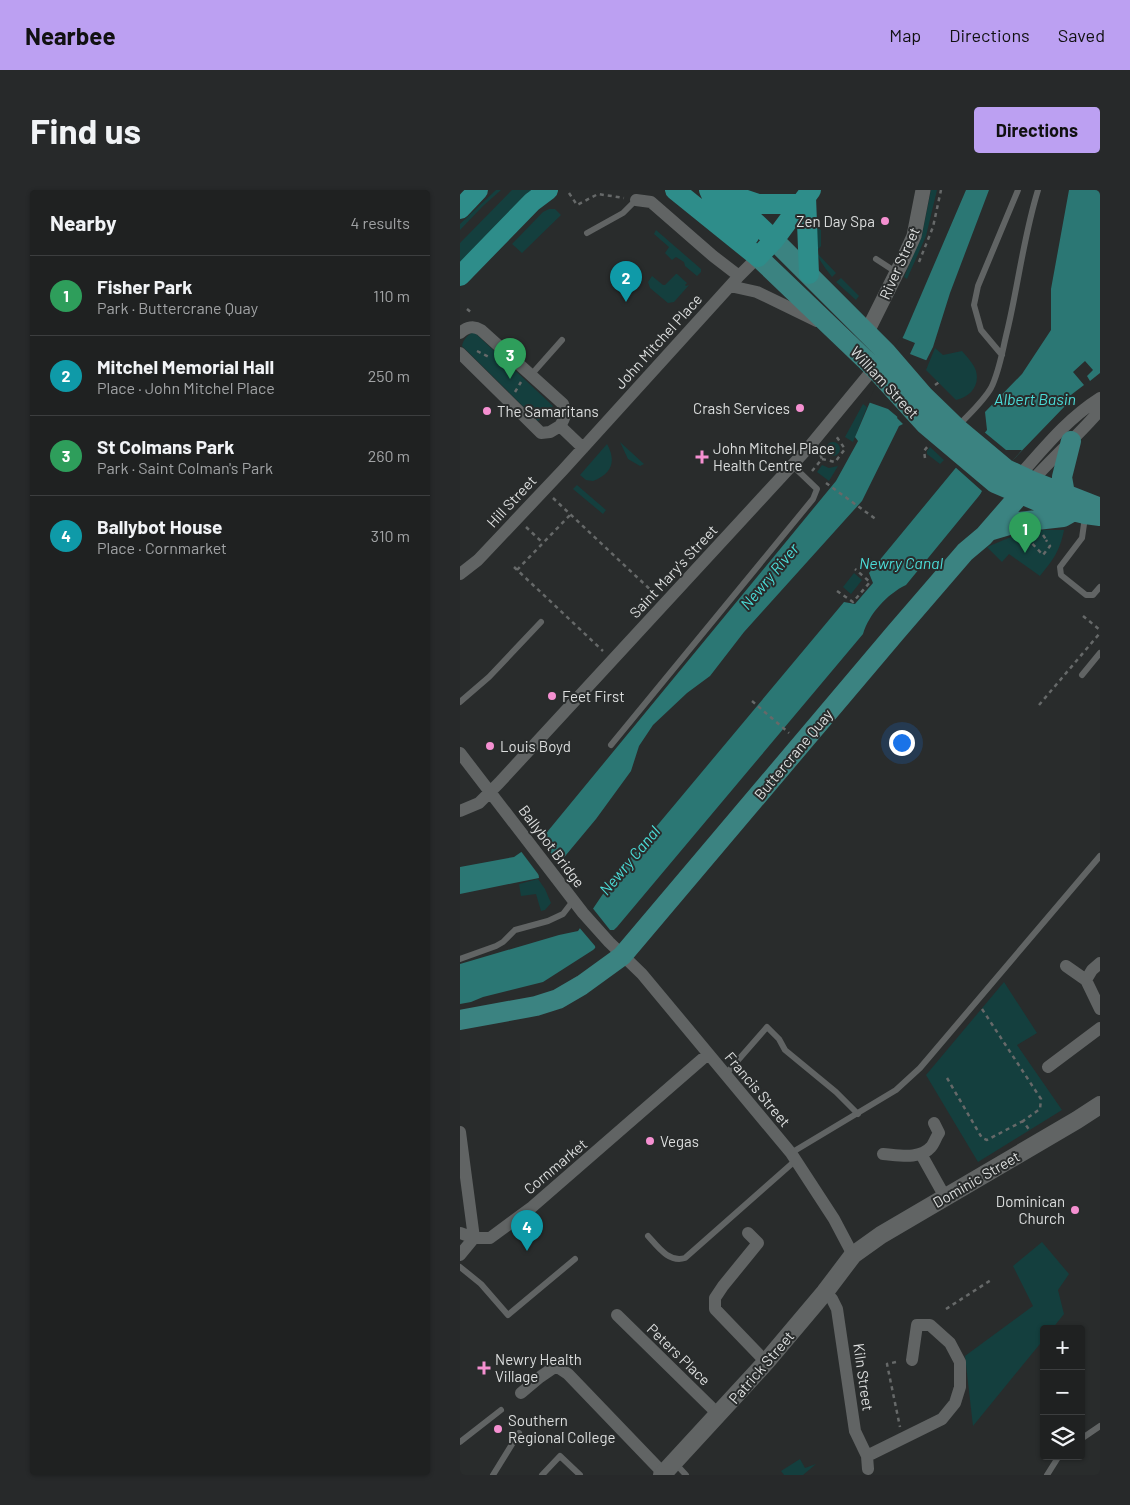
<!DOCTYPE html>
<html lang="en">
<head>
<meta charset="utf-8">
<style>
	body { margin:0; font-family:Barlow,sans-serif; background:#27292a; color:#f1f3f6 }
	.controls { position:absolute; right:15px; bottom:15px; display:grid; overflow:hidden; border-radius:5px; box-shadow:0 1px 4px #0004 }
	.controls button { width:45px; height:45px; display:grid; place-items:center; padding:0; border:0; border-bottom:1px solid #3c3e3f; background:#1f2121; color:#f1f3f6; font:25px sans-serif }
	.you { position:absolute; left:441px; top:552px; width:18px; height:18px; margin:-12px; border:4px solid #fff; border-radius:50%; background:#1a73e8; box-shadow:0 0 0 8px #1a73e833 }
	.badge { display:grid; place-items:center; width:32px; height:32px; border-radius:50%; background:#bca0f2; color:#fff; font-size:16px; font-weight:700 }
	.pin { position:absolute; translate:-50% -41px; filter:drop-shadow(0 1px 2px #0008) }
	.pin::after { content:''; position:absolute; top:26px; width:18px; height:15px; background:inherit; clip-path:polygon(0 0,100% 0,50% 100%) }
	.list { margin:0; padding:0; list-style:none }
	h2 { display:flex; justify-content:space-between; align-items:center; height:65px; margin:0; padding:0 20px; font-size:21px }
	h2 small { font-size:16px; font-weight:400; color:#a1a3a5 }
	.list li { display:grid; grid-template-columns:32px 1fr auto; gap:15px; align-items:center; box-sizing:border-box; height:80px; padding:0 20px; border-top:1px solid #3c3e3f }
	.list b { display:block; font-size:19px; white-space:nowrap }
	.list p { margin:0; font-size:16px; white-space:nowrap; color:#a1a3a5 }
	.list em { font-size:16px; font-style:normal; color:#a1a3a5 }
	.icon { flex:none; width:28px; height:28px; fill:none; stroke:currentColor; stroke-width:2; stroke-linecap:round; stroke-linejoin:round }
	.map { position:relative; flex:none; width:640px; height:1285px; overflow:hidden; border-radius:5px }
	header { display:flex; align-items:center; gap:30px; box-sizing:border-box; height:70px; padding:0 25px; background:#bca0f2; color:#111 }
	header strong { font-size:24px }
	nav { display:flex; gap:28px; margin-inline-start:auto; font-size:18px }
	.intro { display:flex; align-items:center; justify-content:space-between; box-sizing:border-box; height:120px; padding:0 30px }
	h1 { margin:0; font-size:35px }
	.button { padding:12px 22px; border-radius:5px; background:#bca0f2; color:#111; font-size:18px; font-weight:700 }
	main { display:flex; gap:30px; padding:0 30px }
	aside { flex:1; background:#1f2121; border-radius:5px; box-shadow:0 1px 4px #0004 }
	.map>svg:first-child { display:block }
	.green { fill:#143f3e }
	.water { fill:#2b7774 }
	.pier { fill:#292c2c }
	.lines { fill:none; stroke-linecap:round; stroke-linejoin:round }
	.path { stroke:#666969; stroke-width:2.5; stroke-dasharray:4 4; stroke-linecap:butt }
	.service { stroke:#616464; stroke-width:6 }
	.minor { stroke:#616464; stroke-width:12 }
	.tertiary { stroke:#616464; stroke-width:15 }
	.secondary { stroke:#616464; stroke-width:18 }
	.primary { stroke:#3b8381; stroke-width:20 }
	.trunk { stroke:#2e8d8a; stroke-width:20 }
	.poi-dot { fill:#f590d1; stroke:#292c2c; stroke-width:2 }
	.labels { text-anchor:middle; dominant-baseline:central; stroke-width:4; stroke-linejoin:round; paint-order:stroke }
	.poi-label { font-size:15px; fill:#dcdede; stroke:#292c2c; text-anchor:start }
	.street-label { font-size:15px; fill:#dcdede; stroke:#292c2c }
	.water-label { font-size:16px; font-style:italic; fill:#4bddd8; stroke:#292c2c }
</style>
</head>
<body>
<header>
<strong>Nearbee</strong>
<nav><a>Map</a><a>Directions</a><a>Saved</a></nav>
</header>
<div class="intro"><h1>Find us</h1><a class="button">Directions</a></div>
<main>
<aside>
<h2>Nearby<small>4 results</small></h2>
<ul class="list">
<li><span class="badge" style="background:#2e9e5b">1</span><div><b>Fisher Park</b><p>Park · Buttercrane Quay</p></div><em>110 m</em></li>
<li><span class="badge" style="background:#0f9aa8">2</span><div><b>Mitchel Memorial Hall</b><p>Place · John Mitchel Place</p></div><em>250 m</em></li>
<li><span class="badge" style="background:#2e9e5b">3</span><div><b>St Colmans Park</b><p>Park · Saint Colman's Park</p></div><em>260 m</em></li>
<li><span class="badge" style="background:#0f9aa8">4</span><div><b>Ballybot House</b><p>Place · Cornmarket</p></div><em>310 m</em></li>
</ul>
</aside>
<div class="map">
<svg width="640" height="1285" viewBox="0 0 640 1285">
	<rect width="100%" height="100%" fill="#292c2c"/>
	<path class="green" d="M36,0h5l-18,16 -23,24v-6z
		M52,0h24l-76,75v-22z
		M471,0h6l-11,46 -19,43 -3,-2 18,-42z
		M89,19h6l6,6 -39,38 -10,-9 31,-32z
		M355,36l6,4v16l-5,6 20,21 -4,4c-16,-21 -18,-24 -17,-51z
		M196,40l45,39v3l-4,4 -12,-10 -1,-4 -8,-5 -4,3 -7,-7 4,-6 -15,-13z
		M216,84h1l10,9 -2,2 1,1 3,-1 -15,17 -6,1 -18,-15 -2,-6 4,-6 11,9h2z
		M381,88l18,18 -3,4 -20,-18z
		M14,142l79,74 -15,15 -76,-75c1,-6 6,-12 12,-14z
		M475,158l8,7 19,-4c5,6 12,13 14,20 4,15 -6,26 -20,29l-30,-30z
		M403,214l4,3 -14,35 -8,-5z
		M160,252l24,22 -4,2 -12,-7z
		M366 259a7 7 0 1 1 14 0a7 7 0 1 1-14 0Z
		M147,254c10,18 4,30 -14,37l-7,-1 -6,-5z
		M470,257l14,13 -4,4 -13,-10v-3z
		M362,275l7,3 9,-2 -9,15 -12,-9z
		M117,295l29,25 -3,4 -30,-25z
		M583,340h21c-4,21 -11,30 -24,46l-31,-22 -7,8 -15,-15 31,-13z
		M394,383l8,7 -11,14 -8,-7z
		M78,689l7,10 6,14 -6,7 -4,1 -5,-17 -15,2 -2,-12z
		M544,792l33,51 -20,12 45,65 -84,52 -52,-87z
		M582,1052l27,32 -11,16 6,24 -12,15h-8v10l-71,87 -8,-70 68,-50 -20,-40z
		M340,1269l5,9 11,-4 -13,11h-19l-3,-4z"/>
	<path class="water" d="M506,0h23l-39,103 -17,54 -36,71 6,6 -4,2 -37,75 -118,131 -34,44 -23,17 -34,32 -14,21 -8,25 -35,48 -35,42 -23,8 1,9 -79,16v-27l54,-10 29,-20 293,-356 22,-40 -3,-4 15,-35 34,-67z
		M609,0h31v183l-10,8 -3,-5 6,-6 -8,-9 -12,11 11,13 -21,16 3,4 -83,86 -77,94c-19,9 -37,29 -43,49l-246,293 -24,23 -50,32 -60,15 -12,5 -11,2v-40l99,-29 19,-4 37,-55 229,-274 11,2 18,-21 -4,-10 118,-143 -2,-18 37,-38 29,-44v-41z"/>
	<path class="pier" d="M440,147l15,6 -5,11 18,7 -28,56 6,7 -18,-15 -20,-7z
		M523,241l23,19h16l-46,53 6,-12 -28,-25z
		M79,647l20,27 -18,7v7l-21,-28z
		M131,716l19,24h7l-21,21 -1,-5 -17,-20z"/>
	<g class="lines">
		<path class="path" d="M109,3l8,12 21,-11 26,4
			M459,72l14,-35 8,-37
			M7,119l6,5
			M17,161l14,7
			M475,195l6,-4
			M55,202l6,-10
			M78,221l10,1
			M465,268l-1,-7 4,-5
			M362,269l13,3 10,-13 -9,-13 1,-2
			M352,281l10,-12 -2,-5
			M366,293l51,37
			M93,308l103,97
			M66,337l17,16
			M583,345l4,6
			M567,348l16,17 7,-9 -4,-6
			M54,377l89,84
			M57,380l53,-55
			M377,401l16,11 17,-20 -15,-13
			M623,426l17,14
			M292,511l37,32
			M579,515l61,-72
			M522,819l59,90 -1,10 -17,12 7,10
			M487,888l35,60 5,2 36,-19
			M486,1119l45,-29
			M436,1172l-9,2 13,63"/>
		<path class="service" d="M127,43l36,-20 13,-13
			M416,69l20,13
			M542,165l-21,-25 -7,-25 4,-19 40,-96
			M71,185l31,-35
			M498,236c11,-12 25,-24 33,-38 8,-16 11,-35 15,-52 12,-48 17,-98 32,-146
			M625,327l-3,21 -22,29 1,8 25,20h7l7,-8
			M622,485l18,-22
			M0,512l29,-25 52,-55
			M151,555l202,-246 4,-10 -25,-24
			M0,769l36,-13 7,-4 12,-12 33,-9 15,-7 10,-13
			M266,884l41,-47 12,12 6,11 51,42 22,22
			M331,963l105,-63 24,-22 180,-212
			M188,1046c10,11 21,27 37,22l111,-98
			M0,1077l21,17 27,31 67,-56
			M621,1249l19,-13
			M0,1252l41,-32
			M215,1273l11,12
			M33,1285l26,-42
			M82,1285l18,-19 20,19
			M587,1285l12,-19"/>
		<path class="minor" d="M176,10l15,2 62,54 26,20
			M270,96l27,6 60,29
			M0,143c7,-6 13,-8 21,-3l82,74c4,9 2,14 -3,22
			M0,163l81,80 9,-1 10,-6 23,22
			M559,286c26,-29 48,-57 81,-78
			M572,291c21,-24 47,-46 68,-71
			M0,384l18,-14 85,-90 176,-194 19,-19
			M0,563l123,160 26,29 33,32 149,179 43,66 19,36
			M0,621l19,-8 20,-20 309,-335 66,-80
			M606,776l20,14 14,29
			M626,790l6,-10 8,-7
			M588,877l52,-39
			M0,942l14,106h16l42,-31 176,-153
			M423,964c15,1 37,6 48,-7 3,-3 5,-10 8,-14l-5,-10
			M461,964l24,43
			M0,1043l14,5 -14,17
			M288,1043l10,10 -35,43 -8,12v11l51,53
			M365,1102l7,7 5,10 18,122 12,25 1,13
			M157,1125l102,100
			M61,1203l19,-16 16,-11 12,8 96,100
			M407,1266l75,-37 13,-16 5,-16v-25l-10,-19 -20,-18h-13l-5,35"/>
		<path class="tertiary" d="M407,142l36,-72 11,-24 9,-46"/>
		<path class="secondary" d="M202,1285l104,-113 59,-70 28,-37 28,-20 196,-115 23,-15"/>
		<path class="primary" d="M314,50l112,112 38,44 33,32 49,41 26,12 66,26
			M298,67l116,111 51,56 70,59 47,20 43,11 15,2
			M605,304l-3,-17 9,-36
			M529,341l30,-9 44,-5 7,-4
			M0,830l76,-14 22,-7 24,-14 40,-29 274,-324 69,-80 19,-16 48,-55"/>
		<path class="trunk" d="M215,0l83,67
			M249,0l4,9 36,37
			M257,0l41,14h42
			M346,7l3,77
			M272,14l22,17 20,19
			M0,19l18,-19
			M298,67l16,-17 37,-50
			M0,86l72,-74 16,-12"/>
	</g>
	<g class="poi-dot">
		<circle cx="425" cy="31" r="5"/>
		<circle cx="340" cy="218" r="5"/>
		<circle cx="27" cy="221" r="5"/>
		<path d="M239.5 259.5h5v5h5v5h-5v5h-5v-5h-5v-5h5z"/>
		<circle cx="92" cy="506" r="5"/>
		<circle cx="30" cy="556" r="5"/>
		<circle cx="190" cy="951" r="5"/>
		<circle cx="615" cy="1020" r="5"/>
		<path d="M21.5 1170.5h5v5h5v5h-5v5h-5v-5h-5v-5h5z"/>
		<circle cx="38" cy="1239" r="5"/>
	</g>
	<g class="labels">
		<g class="poi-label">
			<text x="415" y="31" text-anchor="end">Zen Day Spa</text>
			<text x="330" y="218" text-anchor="end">Crash Services</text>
			<text x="37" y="221">The Samaritans</text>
			<text x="253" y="258">John Mitchel Place<tspan x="253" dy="17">Health Centre</tspan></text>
			<text x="102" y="506">Feet First</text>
			<text x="40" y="556">Louis Boyd</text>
			<text x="200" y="951">Vegas</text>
			<text x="605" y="1011" text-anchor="end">Dominican<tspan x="605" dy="17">Church</tspan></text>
			<text x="35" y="1169">Newry Health<tspan x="35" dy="17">Village</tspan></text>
			<text x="48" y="1230">Southern<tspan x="48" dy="17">Regional College</tspan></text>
		</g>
		<g class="street-label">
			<text transform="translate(439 73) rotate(-66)">River Street</text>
			<text transform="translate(198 151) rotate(-48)">John Mitchel Place</text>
			<text transform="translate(425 192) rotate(47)">William Street</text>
			<text transform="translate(51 311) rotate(-47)">Hill Street</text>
			<text transform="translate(213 381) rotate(-47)">Saint Mary's Street</text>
			<text transform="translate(333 564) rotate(-50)">Buttercrane Quay</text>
			<text transform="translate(92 656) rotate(53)">Ballybot Bridge</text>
			<text transform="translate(298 899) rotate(50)">Francis Street</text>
			<text transform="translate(95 976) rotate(-40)">Cornmarket</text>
			<text transform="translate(516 989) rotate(-30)">Dominic Street</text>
			<text transform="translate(219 1164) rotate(44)">Peters Place</text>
			<text transform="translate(301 1177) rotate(-49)">Patrick Street</text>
			<text transform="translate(404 1187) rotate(82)">Kiln Street</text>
		</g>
		<g class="water-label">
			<text x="575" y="208">Albert Basin</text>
			<text x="441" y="372">Newry Canal</text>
			<text transform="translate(309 386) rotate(-50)">Newry River</text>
			<text transform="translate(169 670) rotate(-50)">Newry Canal</text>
		</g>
	</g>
</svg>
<div class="controls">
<button>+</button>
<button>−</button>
<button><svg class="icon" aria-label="layers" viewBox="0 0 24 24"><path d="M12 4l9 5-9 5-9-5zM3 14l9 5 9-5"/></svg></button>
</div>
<div class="you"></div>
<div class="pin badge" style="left:565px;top:363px;background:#2e9e5b">1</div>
<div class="pin badge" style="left:166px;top:112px;background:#0f9aa8">2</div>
<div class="pin badge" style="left:50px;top:189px;background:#2e9e5b">3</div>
<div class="pin badge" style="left:67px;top:1061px;background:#0f9aa8">4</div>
</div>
</main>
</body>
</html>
